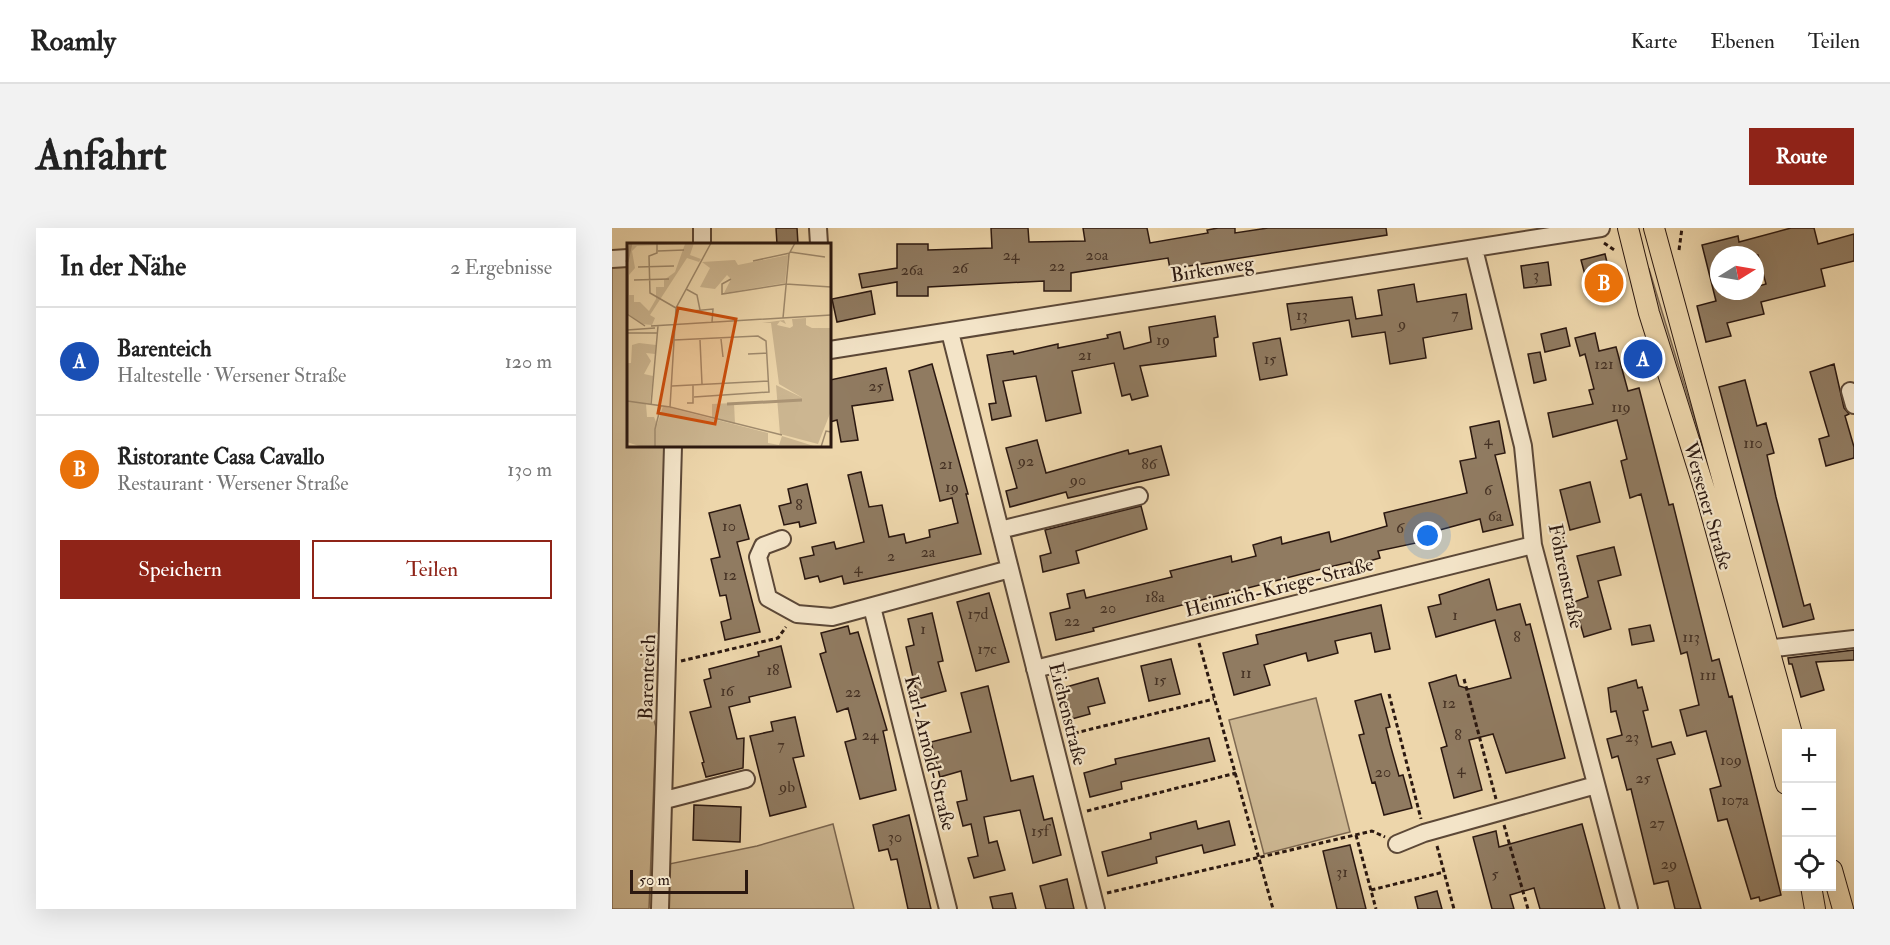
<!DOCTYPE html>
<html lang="de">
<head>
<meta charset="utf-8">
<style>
	body { margin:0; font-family:"IM FELL Double Pica",serif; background:#f2f2f2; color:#222 }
	.controls { position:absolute; right:18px; bottom:18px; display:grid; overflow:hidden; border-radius:0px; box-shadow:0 6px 24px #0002 }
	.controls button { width:54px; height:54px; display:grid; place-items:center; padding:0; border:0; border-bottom:2px solid #e0e0e0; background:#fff; color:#222; font:30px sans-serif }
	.compass { position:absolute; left:1098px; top:18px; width:54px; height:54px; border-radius:50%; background:#fff; box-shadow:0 6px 24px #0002; rotate:79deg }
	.scale { position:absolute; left:18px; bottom:15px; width:118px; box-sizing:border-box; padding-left:6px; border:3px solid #2b1810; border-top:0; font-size:16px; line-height:21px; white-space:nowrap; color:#2b1810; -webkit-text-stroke:4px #f3e4c8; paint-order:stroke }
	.you { position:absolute; left:816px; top:308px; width:21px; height:21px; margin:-15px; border:4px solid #fff; border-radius:50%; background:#1a73e8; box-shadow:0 0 0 9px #1a73e833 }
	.badge { display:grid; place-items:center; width:39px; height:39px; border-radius:50%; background:#8f2418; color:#fff; font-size:20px; font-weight:700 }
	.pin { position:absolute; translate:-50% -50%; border:3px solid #fff; box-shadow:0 2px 6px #0006 }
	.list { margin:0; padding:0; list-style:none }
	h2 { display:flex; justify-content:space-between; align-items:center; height:78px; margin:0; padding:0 24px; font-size:26px }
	h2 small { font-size:20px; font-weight:400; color:#767676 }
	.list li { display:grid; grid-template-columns:39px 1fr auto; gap:18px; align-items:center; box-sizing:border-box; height:108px; padding:0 24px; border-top:2px solid #e0e0e0 }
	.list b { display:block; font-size:22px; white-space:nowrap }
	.list p { margin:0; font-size:20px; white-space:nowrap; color:#767676 }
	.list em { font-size:20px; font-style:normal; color:#767676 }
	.actions { display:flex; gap:12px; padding:18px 24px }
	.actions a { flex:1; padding:14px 0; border:2px solid #8f2418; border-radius:0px; text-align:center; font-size:21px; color:#8f2418 }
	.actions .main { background:#8f2418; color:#fff }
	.icon { flex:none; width:33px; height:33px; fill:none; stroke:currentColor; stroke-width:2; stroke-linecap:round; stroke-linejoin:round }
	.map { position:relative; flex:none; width:1242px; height:681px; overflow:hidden; border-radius:0px }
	header { display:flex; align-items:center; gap:36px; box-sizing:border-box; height:84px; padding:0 30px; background:#fff; border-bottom:2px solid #e0e0e0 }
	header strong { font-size:28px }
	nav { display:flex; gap:33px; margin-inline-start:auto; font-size:21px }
	.intro { display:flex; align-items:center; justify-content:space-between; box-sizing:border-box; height:144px; padding:0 36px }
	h1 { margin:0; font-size:42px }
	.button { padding:15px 27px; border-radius:0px; background:#8f2418; color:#fff; font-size:21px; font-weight:700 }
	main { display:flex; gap:36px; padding:0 36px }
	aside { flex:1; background:#fff; border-radius:0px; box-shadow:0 6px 24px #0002 }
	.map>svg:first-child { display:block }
	.green { fill:#ccb691; stroke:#7c6750; stroke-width:1.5 }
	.building { fill:#907b61; stroke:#2b1810; stroke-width:1.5; fill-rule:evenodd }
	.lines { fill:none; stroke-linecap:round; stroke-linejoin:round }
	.minor-casing { stroke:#5c4837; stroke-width:20 }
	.major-casing { stroke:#2b1810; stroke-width:22 }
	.path { stroke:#2b1810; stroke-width:3; stroke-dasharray:4.5 3; stroke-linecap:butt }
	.minor { stroke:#f3e4c8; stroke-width:16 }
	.major { stroke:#edd6ab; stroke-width:20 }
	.labels { text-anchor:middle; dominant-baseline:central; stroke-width:4.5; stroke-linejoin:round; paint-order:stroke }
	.number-label { font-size:16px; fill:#443124 }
	.street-label { font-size:20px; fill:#2b1810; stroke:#f3e4c8 }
	.inset-river { fill:none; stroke:#ab9576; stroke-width:3 }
	.inset-road { fill:none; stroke:#9f8a6d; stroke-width:1.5 }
	.view { fill:#cc4f0d; fill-opacity:0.15; stroke:#cc4f0d; stroke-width:3 }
	.inset-edge { fill:none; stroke:#2b1810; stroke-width:3 }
</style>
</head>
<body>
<header>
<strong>Roamly</strong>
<nav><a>Karte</a><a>Ebenen</a><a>Teilen</a></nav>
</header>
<div class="intro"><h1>Anfahrt</h1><a class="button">Route</a></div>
<main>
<aside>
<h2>In der Nähe<small>2 Ergebnisse</small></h2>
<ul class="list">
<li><span class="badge" style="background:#1a4fb4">A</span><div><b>Barenteich</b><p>Haltestelle · Wersener Straße</p></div><em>120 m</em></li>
<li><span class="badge" style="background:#e8710a">B</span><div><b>Ristorante Casa Cavallo</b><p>Restaurant · Wersener Straße</p></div><em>130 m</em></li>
</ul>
<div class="actions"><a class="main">Speichern</a><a>Teilen</a></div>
</aside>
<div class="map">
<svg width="1242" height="681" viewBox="0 0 1242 681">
	<rect width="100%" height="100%" fill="#edd6ab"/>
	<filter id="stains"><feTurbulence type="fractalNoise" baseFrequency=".00333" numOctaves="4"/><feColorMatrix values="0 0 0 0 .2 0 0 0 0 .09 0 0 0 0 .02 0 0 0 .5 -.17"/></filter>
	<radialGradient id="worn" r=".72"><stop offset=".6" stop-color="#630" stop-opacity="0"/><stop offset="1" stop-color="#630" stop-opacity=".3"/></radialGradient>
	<path class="green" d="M16,32v186h40l-6,200 -14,10 -2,39 10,32 -7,182h-37v-647z
		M1037,41l75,246 -4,1 -75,-246z
		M704,470l34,134 -86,22 -35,-134z
		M221,596l21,85h-187l2,-45 88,-18z"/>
	<path class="building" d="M164,0h21l1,16h-21z
		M379,0h37l1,14 56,-1 -2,-13h64l3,15 58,-10 -1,-3 11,-2h17v5l33,-5h118l1,7 -217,34 -2,-11 -97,15v18h-27v-10l-116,6v9h-31v-14l-35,6 -3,-14 38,-6v-24h31v6l64,-2z
		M1179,0h23l4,16 36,-10v27l-33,8 4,17 -64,16 3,12 -37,9 4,13 -25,6 -9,-36 19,-5 -14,-56 36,-9 1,6zM1107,27h39l8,29 -11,3v4h-36z
		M993,26l9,37 -23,6 -10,-37z
		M936,34l3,23 -27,3 -3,-22z
		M802,56l3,18 49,-8 6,35 -49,9 3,20 -36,6 -5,-32 -33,5 -3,-17 -58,10 -4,-26 65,-7 4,22 26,-4 -4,-25z
		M259,63l4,23 -38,8 -5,-23z
		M603,88l3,21 -4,1 2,18 -76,10 8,30 -16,4 -2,-6 -8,2 -8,-33 -42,8 9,42 -35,8 -10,-45 -33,5 8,35 -19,4 -3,-16 7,-1 -9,-48 26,-4 1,3 44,-10v4l50,-10 -1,-3 13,-3 4,17 27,-7 -2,-15z
		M954,100l4,18 -25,6 -4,-18z
		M983,105l4,18 17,-4 12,44 11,-3 30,117 4,-1 39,157 7,-2 10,38 3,-1 49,199 -21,6 -1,-4 -8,2 -24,-80 -9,2 -8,-32 11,-3 -15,-55 -19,5 -7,-26 19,-5 -12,-53 -6,2 -40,-160 -11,4 -9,-37 6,-2 -10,-39 -64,17 -5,-24 45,-9 -4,-14 5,-1 -9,-35 -5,2 -5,-18z
		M668,110l7,37 -27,5 -7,-37z
		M928,124l6,28 -12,3 -6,-29z
		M320,136l36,130h-2l15,60 -137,30 -2,-8 -22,6 -2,-6 -13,3 -5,-21 14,-3 -2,-8 22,-5 2,7 28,-7 -16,-67 13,-3 8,35 13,-2 7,32 15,-3 2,9 24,-6 -1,-7 29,-7 -6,-25 -12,3 -31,-130z
		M1222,136l10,44 5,6 -4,2 9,31v11l-28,8 -7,-27 10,-3 -19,-64z
		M274,140l7,32 -41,6 6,34 -17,2 -4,-22 -7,2v-42z
		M1133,152l12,46 9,-3 8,30 -7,2 9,42 28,109 6,-2 4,15 -31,8 -64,-240z
		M887,193l6,32 -10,2 18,70 -30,7 -3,-13 -66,18 2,6 -38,8 2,7 -28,8 -2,-4 -29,7 -228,59 1,3 -38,9 -6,-27 20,-5 -3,-14 17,-4 2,8 86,-21 -2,-6 61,-15 1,6 24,-6 -3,-11 28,-8 1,7 47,-12 2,10 56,-16 -3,-13 83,-20 -7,-32 16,-3 -6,-31z
		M425,212l9,33 82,-23 1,4 32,-8 8,29 -101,23 -2,-6 -56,15 -4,-16 11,-3 -11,-40z
		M978,254l10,40 -30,8 -10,-40z
		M195,256l9,39 -16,4 -1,-5 -15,3 -5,-19 12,-3 -3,-14z
		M128,277l9,34 -12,3 23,90 -35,8 -4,-18 10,-3 -5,-24 -6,1 -9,-37 9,-2 -11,-44z
		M529,278l6,23 -71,22 3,12 -36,9 -3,-16 11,-3 -6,-23z
		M1002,319l7,28 -23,6 13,48 -27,8 -10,-35 14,-5 -11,-41z
		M877,351l8,31 23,-6 6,21 4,-1 35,134 -59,15 -13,-39 -24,6 13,50 -28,8 -13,-50 6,-2 -18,-63 27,-8 3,11 10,3 42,-11 -16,-58 -59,17 -8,-30 13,-3 -2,-9z
		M377,365l20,69 -33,9 -19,-69z
		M769,377l9,44 -15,3 -4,-19 -36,8 3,12 -30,8 -2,-8 -42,12 6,20 -36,10 -11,-42 35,-9 -2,-9z
		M320,385l11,48 -5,1 8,29 -28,8 -12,-52 8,-2 -6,-26z
		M1038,397l4,16 -22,4 -3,-16z
		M236,398l2,8 8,-2 29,98 -4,1 13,59 -36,9 -15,-57 11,-3 -8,-31 -11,4 -17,-58 6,-2 -5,-19z
		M169,418l10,41 -42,10 1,5 -21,5 8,32 7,-1 -1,30 -37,9 -4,-14 2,-1 -14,-50 21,-5 -7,-27 7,-2 -2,-9 50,-13 -1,-4z
		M1242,422v10l-38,2 8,28 -23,7 -9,-33h-3l-1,-6z
		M559,431l9,35 -31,7 -8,-35z
		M486,450l7,25 -17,4 2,7 -22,6 -9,-31z
		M1024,452l2,8 4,-1 6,23 -5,1 9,36 19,-5 4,12 -18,5 44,150h-26l-7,-28 -14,3 -23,-95 -4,1 -9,-34 -6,2 -5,-19 15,-4 -6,-24 -5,1 -3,-24z
		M376,458l23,95 22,-5 11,44 8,-2 9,37 -28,8 -13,-53 -36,7 5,26 8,-2 8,29 -31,8 -6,-20 10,-2 -7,-32 -8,2 -6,-24 10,-2 -6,-29 -21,6 -9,-35 40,-10 -10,-39z
		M769,466l9,33 -4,1 4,16 9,32 4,-1 9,33 -28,7 -9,-33 -3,1 -13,-48 5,-1 -9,-33z
		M183,489l9,39 -11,2 13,49 -36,9 -20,-80 23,-5 -2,-9z
		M597,510l6,23 -94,21 1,7 -32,8 -6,-24 32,-9 -1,-5z
		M82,577l47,2 -1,35 -47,-2z
		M297,587l12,51 10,43h-23l-11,-50 -6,1 -3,-11 -9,2 -6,-26z
		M584,593l2,8 31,-8 6,24 -31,8 -2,-8 -46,12 1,6 -49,13 -6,-24 49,-13 -1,-6z
		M970,596l23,85h-65l-6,-21 -24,7 4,14h-22l-19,-72 23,-6 3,16z
		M738,617l16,64h-29l-10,-41 -4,-17z
		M455,651l7,30h-28l-6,-23z
		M825,663l5,18h-24l-3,-12z
		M400,665l4,16h-23l-3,-12z"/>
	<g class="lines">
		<g class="minor-casing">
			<path id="minor" d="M90,0v16
				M206,0l1,16
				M862,21l49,197 10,99 96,364
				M0,31l16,-1
				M338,104l146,577
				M218,122l771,-122
				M1238,163l4,14
				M388,302l139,-34
				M170,311l-19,7 -5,11 10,41 29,16 35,3 178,-48
				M260,379l76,302
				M1145,422l97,-11
				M423,441l498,-124
				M53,572l81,-21
				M785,616l27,-11 172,-48
				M48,681l13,-463"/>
		</g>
		<g class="major-casing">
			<path id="major" d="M1016,0l21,85 56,178 81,293
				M1042,0l138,506
				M1220,642l11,39
				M1199,658l4,23"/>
		</g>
		<path class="path" d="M992,15l12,8
			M1067,22l3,-22
			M587,415l74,266
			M69,433l97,-23 8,-11
			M852,451l32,120
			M777,466l32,125
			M455,507l147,-36
			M475,583l149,-38
			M892,597l24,84
			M744,607l20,74
			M825,618l17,63
			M759,662l73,-18
			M495,665l265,-62 13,6"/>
		<use href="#minor" class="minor"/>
		<use href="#major" class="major"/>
	</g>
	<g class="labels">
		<g class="number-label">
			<text x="399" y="27">24</text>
			<text x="485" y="27">20a</text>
			<text x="445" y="38">22</text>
			<text x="348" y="40">26</text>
			<text x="300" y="42">26a</text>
			<text x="924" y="47">3</text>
			<text x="843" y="86">7</text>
			<text x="690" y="87">13</text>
			<text x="790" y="96">9</text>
			<text x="551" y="112">19</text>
			<text x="473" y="127">21</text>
			<text x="658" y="131">15</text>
			<text x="992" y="136">121</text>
			<text x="264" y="158">25</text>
			<text x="1009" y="179">119</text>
			<text x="876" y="212">4</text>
			<text x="1141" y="215">110</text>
			<text x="414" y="233">92</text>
			<text x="334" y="236">21</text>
			<text x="537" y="236">86</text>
			<text x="466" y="252">90</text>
			<text x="340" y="259">19</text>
			<text x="876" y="262">6</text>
			<text x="187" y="277">8</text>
			<text x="883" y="288">6a</text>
			<text x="117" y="298">10</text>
			<text x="788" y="300">6</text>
			<text x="316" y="324">2a</text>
			<text x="279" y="328">2</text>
			<text x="246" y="340">4</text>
			<text x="118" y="347">12</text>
			<text x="543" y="369">18a</text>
			<text x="496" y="380">20</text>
			<text x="366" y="386">17d</text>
			<text x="843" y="387">1</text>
			<text x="460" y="393">22</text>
			<text x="311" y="401">1</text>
			<text x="905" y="409">8</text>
			<text x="1079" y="409">113</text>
			<text x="375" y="421">17c</text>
			<text x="161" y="442">18</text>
			<text x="634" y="445">11</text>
			<text x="1096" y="447">111</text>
			<text x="548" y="452">15</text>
			<text x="115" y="463">16</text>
			<text x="241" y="464">22</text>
			<text x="837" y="475">12</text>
			<text x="258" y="507">24</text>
			<text x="846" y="507">8</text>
			<text x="1020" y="509">23</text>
			<text x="169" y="517">7</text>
			<text x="1119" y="532">109</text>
			<text x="849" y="541">4</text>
			<text x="771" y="544">20</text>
			<text x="1031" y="550">25</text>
			<text x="175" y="559">9b</text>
			<text x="1123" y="572">107a</text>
			<text x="1045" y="595">27</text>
			<text x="428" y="603">15f</text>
			<text x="283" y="609">30</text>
			<text x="1057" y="636">29</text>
			<text x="730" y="644">31</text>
			<text x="883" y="646">5</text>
		</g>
		<g class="street-label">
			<text transform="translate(600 41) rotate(-9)">Birkenweg</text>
			<text transform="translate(1096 278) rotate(74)">Wersener Straße</text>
			<text transform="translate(954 348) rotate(78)">Föhrenstraße</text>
			<text transform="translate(667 359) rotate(-14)">Heinrich-Kriege-Straße</text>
			<text transform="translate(35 449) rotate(-88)">Barenteich</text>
			<text transform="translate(456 486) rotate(76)">Eichenstraße</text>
			<text transform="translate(318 525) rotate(76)">Karl-Arnold-Straße</text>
		</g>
	</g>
	<g transform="translate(15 15)">
		<rect width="204" height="204" fill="#edd6ab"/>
		<path d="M1,0h66l-4,12 11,4 -2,3 -12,-4 -37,57 5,3 -3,7 -11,-1 -14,-11zM58,1l-10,28 -11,8v7h-8v12l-7,12 -9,-9h-6v-7h-5v-20l6,-7 -3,-17 5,-5zM161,12l-3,28 -61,10 7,-14 -4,-4 -12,14 -15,-2 10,-19 -8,-6 33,-2 3,5zM179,75v7l6,3h19v83l-13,33 -38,-10 -4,-49 27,13 -24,-14 -8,-61h-9l22,-3 2,4 -6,-3 -3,4 13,3 3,-2 -1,-7zM12,100l17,2 -1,9 -9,-1 5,8 -7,13 9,2 -3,28h-4l1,13h7l3,7 -3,10 9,-28 105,27v10l11,2 3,-9 35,11h-175l-15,-5v-79h4l1,-18zM107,160l1,21 -23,-6v-14z" fill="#ccb691" fill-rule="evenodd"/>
		<path class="inset-river" d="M0,19l4,-19M100,161l75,-4"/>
		<path class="inset-road" d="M30,0v10l-8,3 1,37 26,15M31,8l26,-1M163,9l35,5M126,18l37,-8M11,24l36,-1M104,36l-9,5v10l64,-10 45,3M7,37l35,-1M59,46l11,6 3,15M65,68l21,-2 -1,13M0,71l18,12M156,75l6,-64 6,-11M24,83l180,-11M0,87l28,-2M0,90h31M94,96l2,18M47,97l84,-4 8,5 3,51 -75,5M73,97l2,44M121,111l19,-1M45,143l97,-5M0,158l43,6 112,28M60,160h6v-18M24,162l7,-79M43,164l6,-99 35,-65M28,204v-18l6,-24M194,204l5,-16 5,1"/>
		<path class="view" d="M51,65l58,11 -21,105 -57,-11z"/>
		<rect width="204" height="204" class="inset-edge"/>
	</g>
	<rect width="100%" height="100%" filter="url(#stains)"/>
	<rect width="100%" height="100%" fill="url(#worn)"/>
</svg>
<div class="controls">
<button>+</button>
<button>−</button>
<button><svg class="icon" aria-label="locate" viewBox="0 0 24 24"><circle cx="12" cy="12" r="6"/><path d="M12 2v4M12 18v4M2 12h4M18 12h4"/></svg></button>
</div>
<svg class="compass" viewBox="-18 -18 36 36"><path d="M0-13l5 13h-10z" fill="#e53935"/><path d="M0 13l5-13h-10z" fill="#767676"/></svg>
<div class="scale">50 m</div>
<div class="you"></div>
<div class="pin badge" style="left:1031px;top:131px;background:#1a4fb4">A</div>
<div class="pin badge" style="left:992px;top:55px;background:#e8710a">B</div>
</div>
</main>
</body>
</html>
